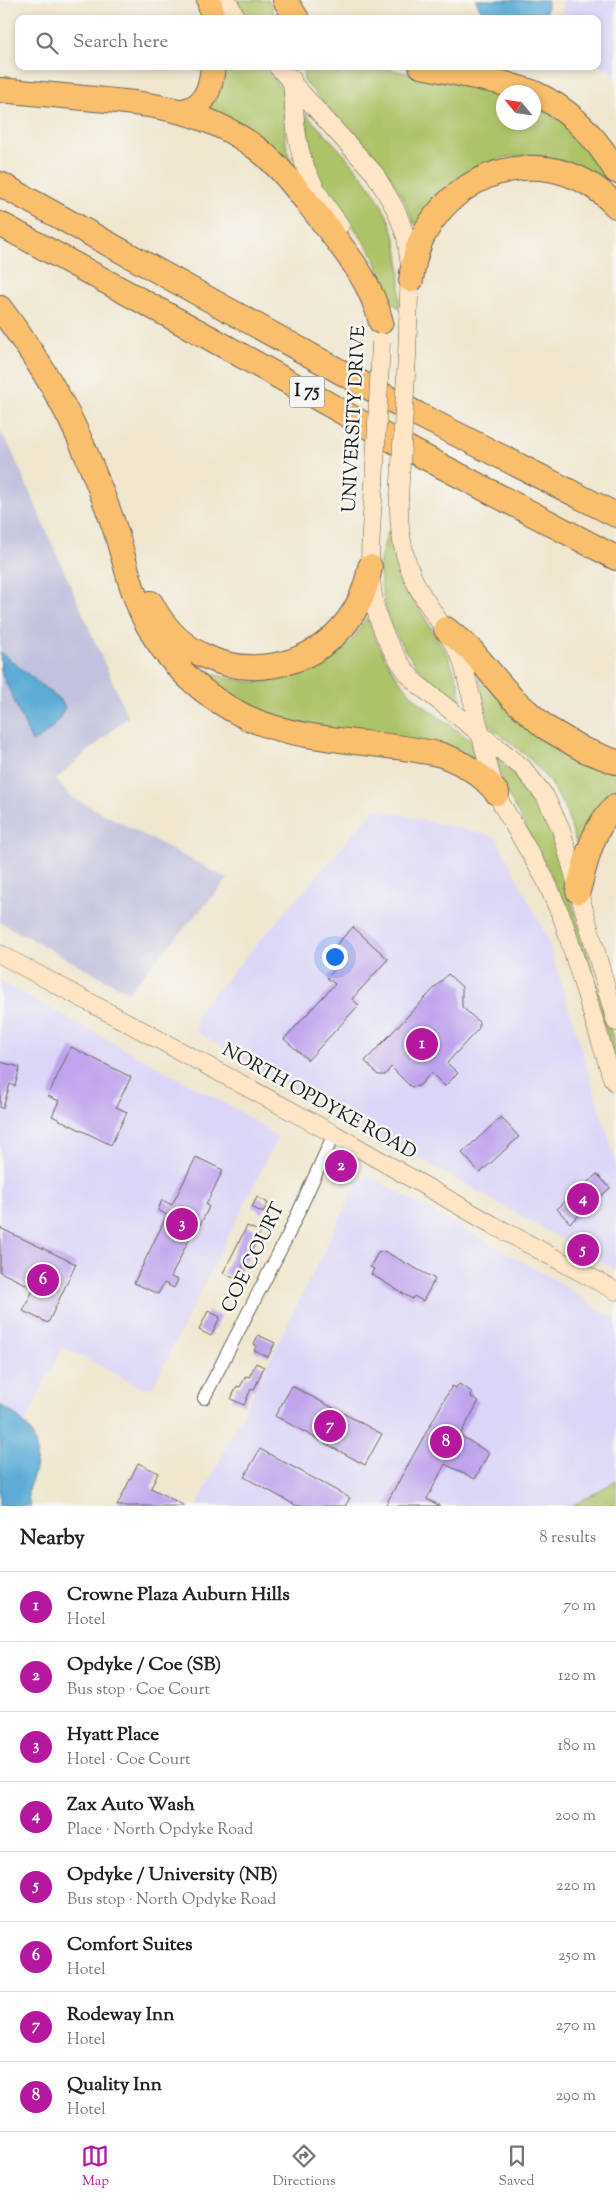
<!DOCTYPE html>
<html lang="en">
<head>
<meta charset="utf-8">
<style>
	body { margin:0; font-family:"Sorts Mill Goudy",serif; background:#f2f2f2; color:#222 }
	.compass { position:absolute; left:496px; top:85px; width:45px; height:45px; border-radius:50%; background:#fff; box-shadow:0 2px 8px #0003; rotate:299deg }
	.you { position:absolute; left:334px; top:956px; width:18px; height:18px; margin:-12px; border:4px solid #fff; border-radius:50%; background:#1a73e8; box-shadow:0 0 0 8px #1a73e833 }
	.badge { display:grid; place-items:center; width:32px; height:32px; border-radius:50%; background:#b5179e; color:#fff; font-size:16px; font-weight:700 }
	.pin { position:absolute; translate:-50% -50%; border:2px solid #fff; box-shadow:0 1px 5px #0006 }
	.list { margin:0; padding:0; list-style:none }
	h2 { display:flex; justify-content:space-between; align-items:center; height:65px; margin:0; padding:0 20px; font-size:21px }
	h2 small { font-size:16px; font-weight:400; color:#767676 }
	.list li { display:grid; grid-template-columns:32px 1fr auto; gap:15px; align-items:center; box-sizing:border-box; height:70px; padding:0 20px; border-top:1px solid #e0e0e0 }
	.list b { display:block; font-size:19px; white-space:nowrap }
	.list p { margin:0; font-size:16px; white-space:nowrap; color:#767676 }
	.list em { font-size:16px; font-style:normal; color:#767676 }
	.icon { flex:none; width:28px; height:28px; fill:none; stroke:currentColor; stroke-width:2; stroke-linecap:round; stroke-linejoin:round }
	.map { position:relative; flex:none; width:616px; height:1506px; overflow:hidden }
	.search { position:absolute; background:#fff; box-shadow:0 2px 8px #0003; left:15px; right:15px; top:15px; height:55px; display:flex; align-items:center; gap:12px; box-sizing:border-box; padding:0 18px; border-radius:10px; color:#767676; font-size:19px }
	.sheet { height:625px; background:#fff }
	nav { display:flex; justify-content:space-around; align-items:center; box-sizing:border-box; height:70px; border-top:1px solid #e0e0e0; background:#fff; font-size:14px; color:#767676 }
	nav a { display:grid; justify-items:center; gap:2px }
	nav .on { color:#b5179e }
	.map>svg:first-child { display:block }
	.built { fill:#dbd6f7 }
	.industrial { fill:#c1c2dd }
	.green { fill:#adc368; stroke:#647042 }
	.water { fill:#5cacd6; stroke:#3c6479 }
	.building { fill:#bfa3ed }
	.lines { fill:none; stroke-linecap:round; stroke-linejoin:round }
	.minor-casing { stroke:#66635a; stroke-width:14 }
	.secondary-casing { stroke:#66635a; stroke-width:19 }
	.motorway-casing { stroke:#66635a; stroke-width:26 }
	.minor { stroke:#fff; stroke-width:12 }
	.secondary { stroke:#fde5c5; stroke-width:18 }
	.motorway { stroke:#f9bf6d; stroke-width:24 }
	.secondary-bridge-casing { stroke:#66635a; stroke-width:19; stroke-linecap:butt }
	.secondary-bridge { stroke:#fde5c5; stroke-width:18 }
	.labels { text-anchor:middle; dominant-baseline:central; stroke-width:5; stroke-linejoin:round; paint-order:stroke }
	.shield { fill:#f6f6f2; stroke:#5d5d5c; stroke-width:1 }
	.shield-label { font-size:18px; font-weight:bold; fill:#1c1c1c }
	.street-label { font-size:19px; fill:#1c1c1c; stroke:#f6f6f2 }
</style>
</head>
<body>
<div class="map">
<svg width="616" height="1506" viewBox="0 0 616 1506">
	<rect width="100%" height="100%" fill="#f6f6f2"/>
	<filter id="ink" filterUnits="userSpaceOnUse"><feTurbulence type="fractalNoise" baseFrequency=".02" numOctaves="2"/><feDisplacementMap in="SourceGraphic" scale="10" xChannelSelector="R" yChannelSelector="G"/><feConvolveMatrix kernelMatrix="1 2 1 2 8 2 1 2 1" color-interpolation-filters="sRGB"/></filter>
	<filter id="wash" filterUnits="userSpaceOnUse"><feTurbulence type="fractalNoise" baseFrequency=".0096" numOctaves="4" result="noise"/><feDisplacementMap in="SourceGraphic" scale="20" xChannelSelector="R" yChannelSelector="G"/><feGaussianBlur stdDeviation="1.12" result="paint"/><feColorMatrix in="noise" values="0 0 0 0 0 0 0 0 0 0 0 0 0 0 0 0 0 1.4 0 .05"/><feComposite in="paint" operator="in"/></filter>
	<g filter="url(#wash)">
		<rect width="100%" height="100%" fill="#f0e6ce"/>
		<path class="built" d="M563,0h53v74l-19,-10v-45h-36z
			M375,809l121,28 51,100 69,225v108l-418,-237 -3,-18z
			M0,981l237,129 41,27 -125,250 -10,1 -80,-41 -38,76 -25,-5z
			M367,1175l193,108 42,29 14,6v163l-44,25h-375l160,-322z"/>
		<path class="industrial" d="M0,431l10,16 118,270 -72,62 14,17 158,83 -100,113 -128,-70z"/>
		<path class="green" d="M237,0h32l7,19h-28z
			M221,66h40l21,22 4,55 6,25 -83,-56z
			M303,66h70l130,27 1,29h30v-19l34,22 41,52 -4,2c-74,-42 -141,-27 -188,44l-3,1 -10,-24 -16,-27 -84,-92z
			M305,113c37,40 81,78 92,134 4,20 3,41 2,61l-10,-7 -15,-45 -51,-72 -12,-27z
			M388,531h2l5,26 8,24 46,77 9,23 5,26c-42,-32 -72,-62 -81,-116 -1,-11 -4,-24 -1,-35 2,-7 5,-17 7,-25z
			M367,617c11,30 26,60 50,83 16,14 36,26 53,40l5,21 -194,-38 -50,-21 -47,-42c14,6 28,14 43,18 43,11 92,-4 123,-36 6,-7 11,-17 17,-25z
			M477,670l139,100v26l-37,56 -13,-41 -15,-28 -21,-24 -40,-33z
			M498,758l31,32 18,30 69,228v16l-46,-148 -22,-47 -40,-74 -9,-24z
			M616,1481v25h-44z"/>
		<path class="water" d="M476,0h72l-3,19h-60z
			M0,652l60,48 5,7c-7,16 -17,27 -33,35l-31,-71z
			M0,1405c29,16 44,37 33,71 -4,12 -8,17 -2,30h-31z"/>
		<g id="blocks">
			<path class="building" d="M353,927l35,32 -36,40 7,6 -51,55 -24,-21 51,-55 -8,-6 21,-22 -12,-11z
				M448,974l14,13v20l17,15v6l-32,35 11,10 -13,13 -14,-13 -12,13 -8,1 -20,-20 -6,8h-7l-13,-14z
				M71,1047l60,30 -15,30 11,5 -16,33 -59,-29 7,-15 -11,-5z
				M0,1062l20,5 -5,19 -5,-2 -7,24h-3z
				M501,1117l18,20 -39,36 -18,-20z
				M196,1157l27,13 -17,35 3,2 -14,28 -3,-2 -21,44 7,3 -4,8 -10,-5 -6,11 -24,-11 33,-68 -9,-5 4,-10 10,5z
				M597,1174l13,14 -40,35 -13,-14z
				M257,1197l11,6 -5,10 -11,-6z
				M247,1226l14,6 -25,47 -13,-6z
				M0,1228l76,36 -28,59 -25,-12 11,-23 -34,-16z
				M379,1251l4,2 1,-2 51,28 -12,22 -9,-5 -2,3 -41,-25 3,-5 -4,-2z
				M208,1311l12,6 -9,19 -12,-6z
				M258,1335l17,8 -7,14 -14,-7 3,-4 -3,-2z
				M256,1363l8,4 -10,23 -3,-1 -7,16 -13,-6 6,-13 3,1 6,-11 3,1z
				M459,1384l13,8 -1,5 8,4 -19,34 29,18 -14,26 -30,-15 -18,35 13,7h-55l67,-120 4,2z
				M292,1386l90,48 -17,31 -90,-49z
				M260,1449l90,49 -5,8h-48l-53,-29z
				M138,1463l20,10 -7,15 34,18h-68z"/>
		</g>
	</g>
	<g filter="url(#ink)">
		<use href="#blocks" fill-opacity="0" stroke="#66635a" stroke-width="1"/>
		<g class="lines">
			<g class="minor-casing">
				<path id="minor" d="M204,1398l84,-163 46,-101"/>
			</g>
			<g class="secondary-casing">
				<path id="secondary" d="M227,0l10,19
					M277,66l98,108 22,38 9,25 4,29 -3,90
					M292,78c4,67 5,91 48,147
					M374,485c-5,77 -14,135 42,198l106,84 23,29 16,33 55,193
					M399,499c-1,35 5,68 25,99 13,21 27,39 38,62l30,120 10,25 43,74 18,41 49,158 4,5
					M0,954l334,180 159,91 123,66"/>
			</g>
			<g class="motorway-casing">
				<path id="motorway" d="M209,0l4,19
					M285,0l12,19
					M421,66l78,16 33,10
					M0,90c32,3 63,6 95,9 64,6 111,11 164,51 25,20 44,47 63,71 26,34 48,59 59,101
					M534,93c36,16 62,44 82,78
					M183,111c23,-4 28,-24 30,-45
					M0,184l417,230 199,101
					M0,224l210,114 184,103 222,117
					M411,280c2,-15 5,-30 12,-44 39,-75 135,-93 193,-30
					M0,308c34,45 63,91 85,143 11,27 22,54 31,81 9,30 16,62 30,90 21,41 58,75 100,95 58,27 134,23 196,38 22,8 40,19 55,38
					M151,603c51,101 200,78 219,-36
					M446,629l25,21 41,48 33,29 39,23 32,12
					M578,891c8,-29 14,-64 38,-85"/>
			</g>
			<use href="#minor" class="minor"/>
			<use href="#secondary" class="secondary"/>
			<use href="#motorway" class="motorway"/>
			<g class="secondary-bridge-casing">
				<path id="secondary-bridge" d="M374,485l7,-143
					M399,499l8,-143"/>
			</g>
			<use href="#secondary-bridge" class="secondary-bridge"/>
		</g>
	</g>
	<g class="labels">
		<rect class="shield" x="289.5" y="376.5" width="35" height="31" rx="4"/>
		<g class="shield-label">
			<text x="307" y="392">I 75</text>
		</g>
		<g class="street-label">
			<text transform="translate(355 419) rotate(-87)">UNIVERSITY DRIVE</text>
			<text transform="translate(319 1102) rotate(29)">NORTH OPDYKE ROAD</text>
			<text transform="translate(254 1258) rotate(-64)">COE COURT</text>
		</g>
	</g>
</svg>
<svg class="compass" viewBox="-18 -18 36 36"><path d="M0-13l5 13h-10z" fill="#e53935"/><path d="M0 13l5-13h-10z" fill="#767676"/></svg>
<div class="you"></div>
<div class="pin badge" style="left:422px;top:1044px">1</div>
<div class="pin badge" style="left:341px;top:1166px">2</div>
<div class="pin badge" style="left:182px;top:1224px">3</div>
<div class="pin badge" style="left:583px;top:1199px">4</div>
<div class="pin badge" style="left:583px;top:1250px">5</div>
<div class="pin badge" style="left:43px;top:1280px">6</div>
<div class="pin badge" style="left:330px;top:1426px">7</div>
<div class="pin badge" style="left:446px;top:1442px">8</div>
<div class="search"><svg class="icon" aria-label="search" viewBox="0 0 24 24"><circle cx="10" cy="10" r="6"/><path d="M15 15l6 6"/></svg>Search here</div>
</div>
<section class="sheet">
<h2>Nearby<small>8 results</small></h2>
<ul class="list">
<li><span class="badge">1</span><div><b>Crowne Plaza Auburn Hills</b><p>Hotel</p></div><em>70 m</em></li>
<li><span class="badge">2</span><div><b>Opdyke / Coe (SB)</b><p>Bus stop · Coe Court</p></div><em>120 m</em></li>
<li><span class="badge">3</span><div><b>Hyatt Place</b><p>Hotel · Coe Court</p></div><em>180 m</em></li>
<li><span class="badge">4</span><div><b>Zax Auto Wash</b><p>Place · North Opdyke Road</p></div><em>200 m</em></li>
<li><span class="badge">5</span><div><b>Opdyke / University (NB)</b><p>Bus stop · North Opdyke Road</p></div><em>220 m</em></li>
<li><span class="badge">6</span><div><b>Comfort Suites</b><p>Hotel</p></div><em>250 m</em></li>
<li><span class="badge">7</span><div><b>Rodeway Inn</b><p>Hotel</p></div><em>270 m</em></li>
<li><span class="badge">8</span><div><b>Quality Inn</b><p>Hotel</p></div><em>290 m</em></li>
</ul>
</section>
<nav>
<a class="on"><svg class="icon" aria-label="map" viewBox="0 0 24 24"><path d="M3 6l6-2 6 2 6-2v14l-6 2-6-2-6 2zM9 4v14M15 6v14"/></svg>Map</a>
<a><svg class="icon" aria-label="directions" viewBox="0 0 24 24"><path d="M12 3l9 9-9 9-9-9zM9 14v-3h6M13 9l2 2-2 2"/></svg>Directions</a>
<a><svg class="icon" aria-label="saved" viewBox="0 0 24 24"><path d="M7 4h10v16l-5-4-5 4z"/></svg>Saved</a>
</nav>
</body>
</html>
